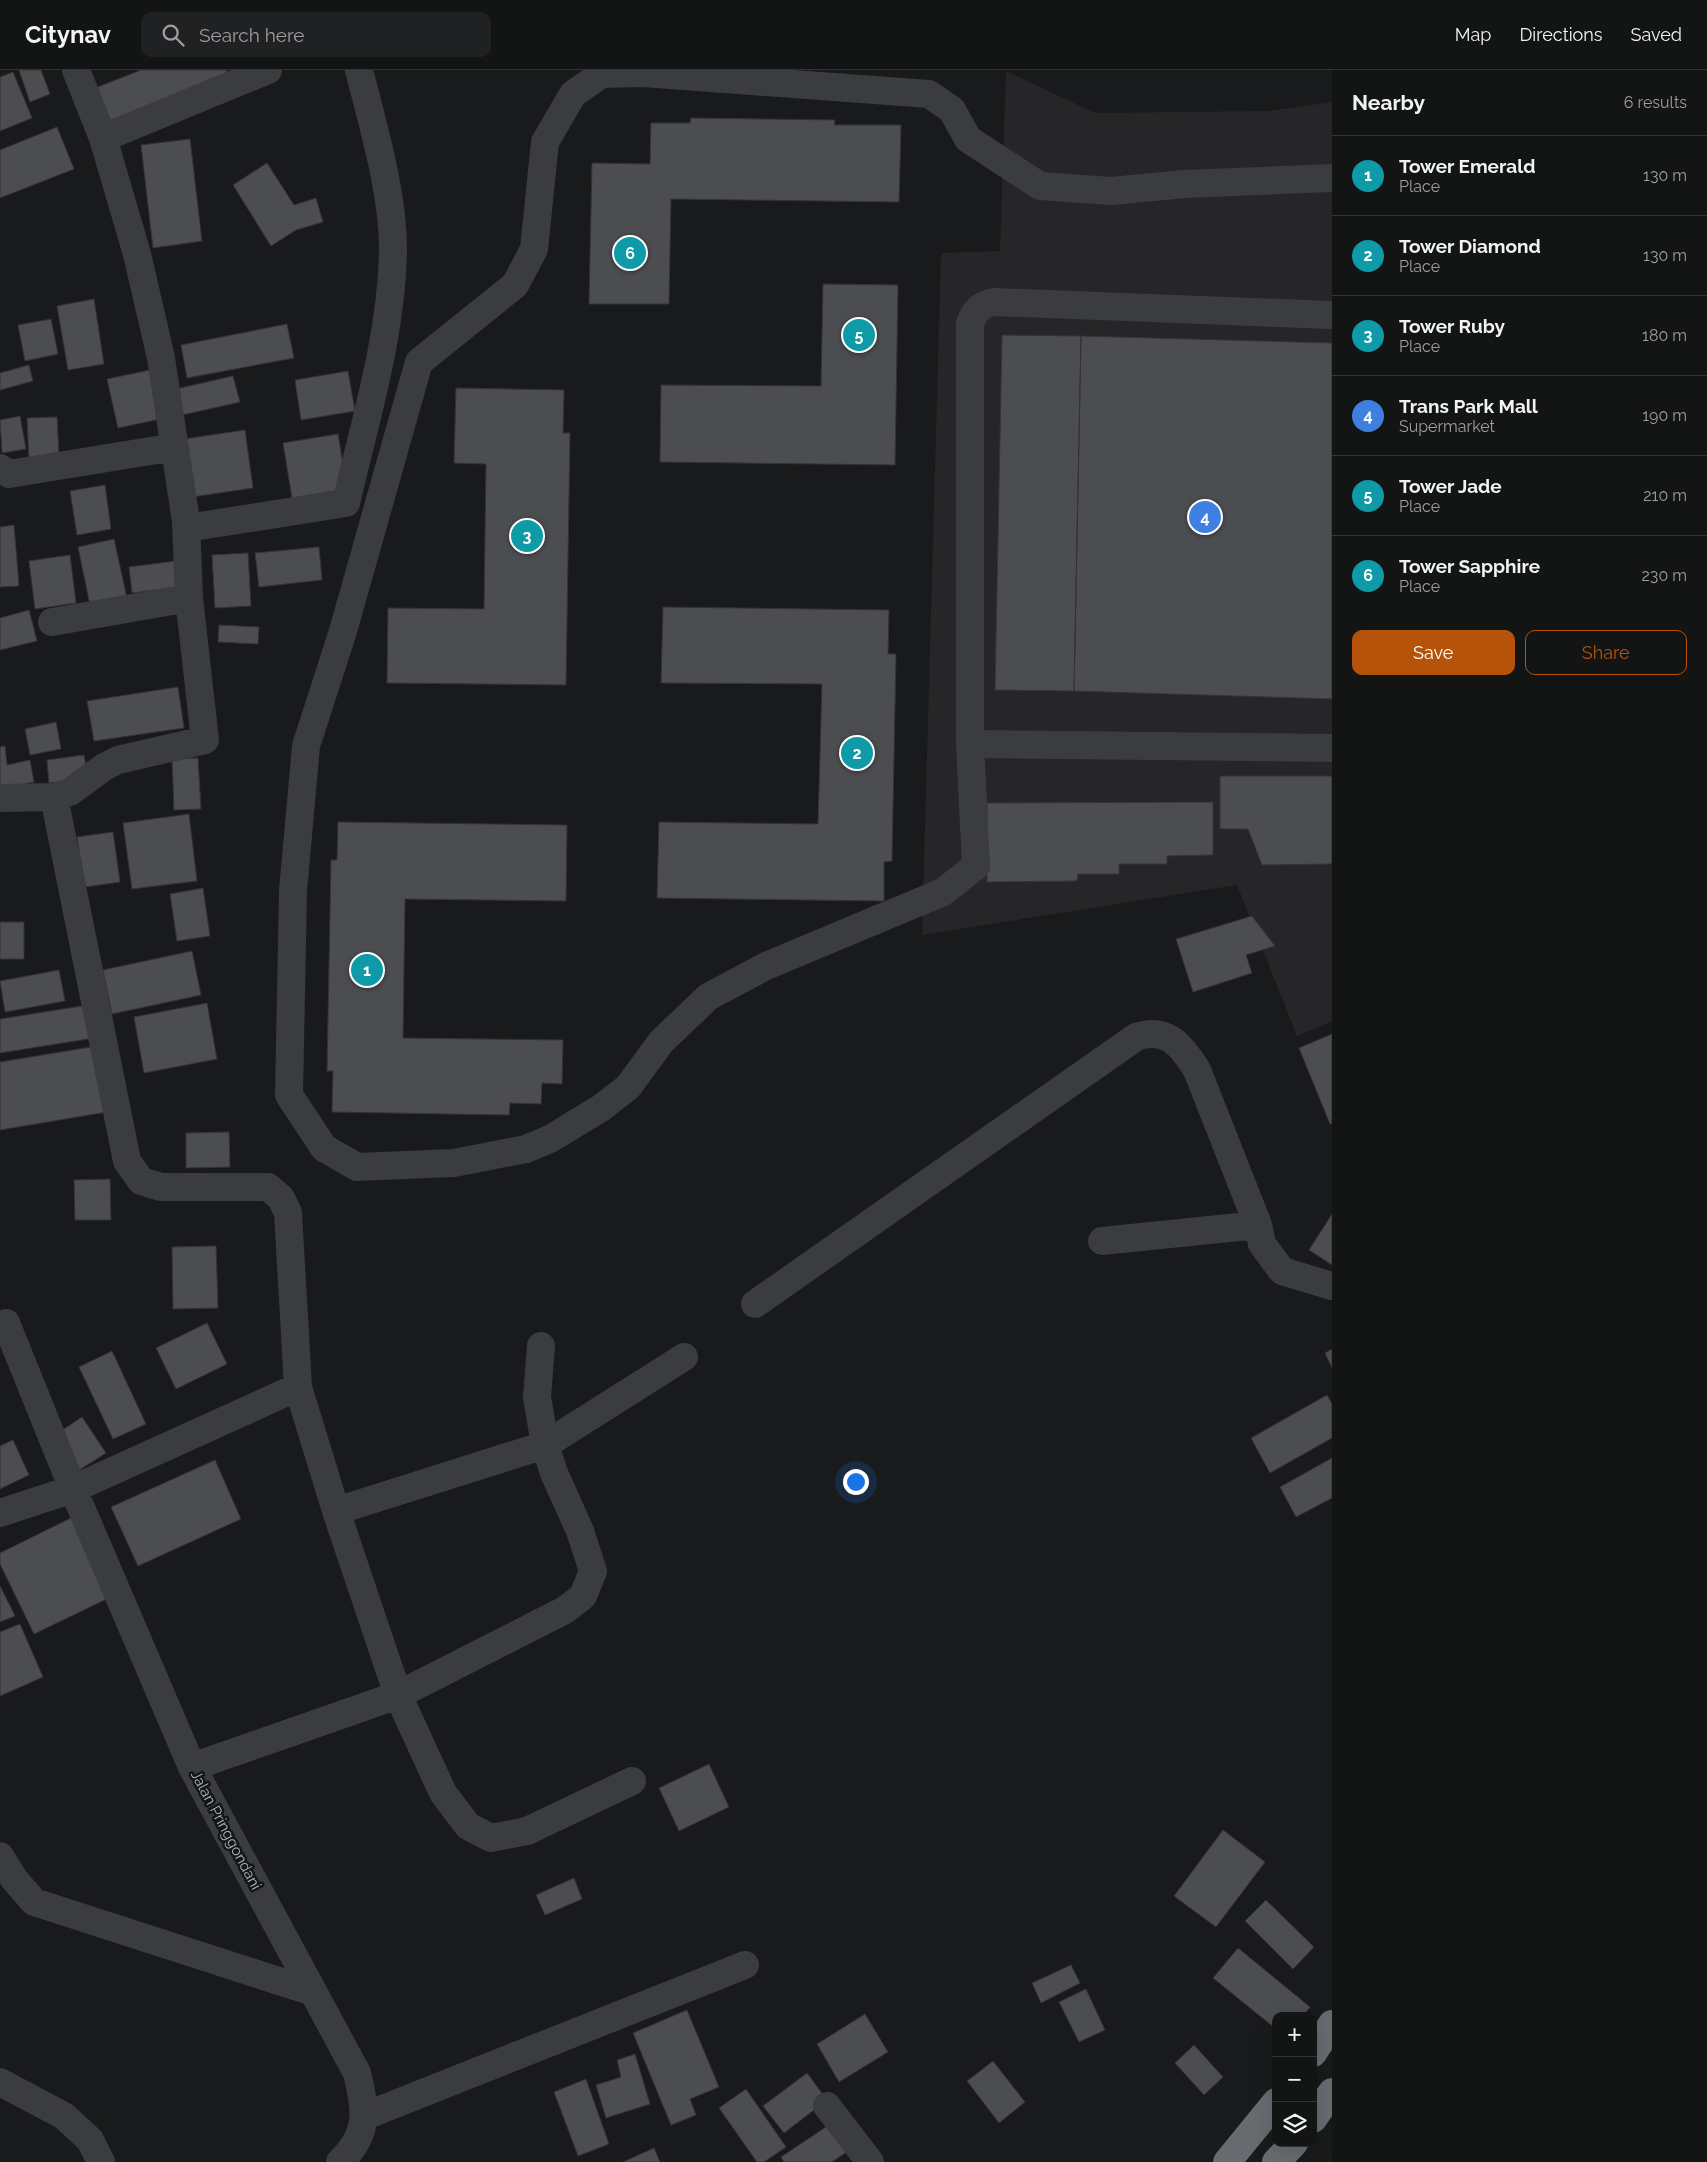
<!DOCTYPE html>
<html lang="en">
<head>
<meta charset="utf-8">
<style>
	body { margin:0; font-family:Raleway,sans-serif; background:#202122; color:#f1f3f6 }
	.controls { position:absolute; right:15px; bottom:15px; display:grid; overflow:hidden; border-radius:10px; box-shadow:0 5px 20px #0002 }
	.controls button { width:45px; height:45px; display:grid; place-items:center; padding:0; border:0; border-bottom:1px solid #323334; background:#131414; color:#f1f3f6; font:25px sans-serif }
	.you { position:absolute; left:855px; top:1411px; width:18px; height:18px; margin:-12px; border:4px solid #fff; border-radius:50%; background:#1a73e8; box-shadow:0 0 0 8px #1a73e833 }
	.badge { display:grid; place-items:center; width:32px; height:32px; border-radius:50%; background:#b45309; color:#fff; font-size:16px; font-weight:700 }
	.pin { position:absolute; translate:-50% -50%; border:2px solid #fff; box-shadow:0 1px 5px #0006 }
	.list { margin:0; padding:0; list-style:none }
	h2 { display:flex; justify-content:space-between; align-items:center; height:65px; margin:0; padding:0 20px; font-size:21px }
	h2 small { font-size:16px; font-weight:400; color:#9d9ea0 }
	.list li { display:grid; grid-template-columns:32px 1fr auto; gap:15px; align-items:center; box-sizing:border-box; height:80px; padding:0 20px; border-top:1px solid #323334 }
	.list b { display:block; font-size:19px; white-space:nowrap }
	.list p { margin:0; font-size:16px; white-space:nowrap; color:#9d9ea0 }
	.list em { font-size:16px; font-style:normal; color:#9d9ea0 }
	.actions { display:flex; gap:10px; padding:15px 20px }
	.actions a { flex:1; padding:11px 0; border:1px solid #b45309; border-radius:10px; text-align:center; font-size:18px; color:#b45309 }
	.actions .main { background:#b45309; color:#fff }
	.icon { flex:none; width:28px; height:28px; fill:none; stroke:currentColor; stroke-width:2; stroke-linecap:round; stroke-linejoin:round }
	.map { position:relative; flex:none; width:1332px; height:2092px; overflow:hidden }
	header { display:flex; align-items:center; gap:30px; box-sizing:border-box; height:70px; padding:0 25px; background:#131414; border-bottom:1px solid #323334 }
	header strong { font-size:24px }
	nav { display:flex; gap:28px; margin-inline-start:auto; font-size:18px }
	.search { width:350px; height:45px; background:#202122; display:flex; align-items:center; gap:12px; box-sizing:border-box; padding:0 18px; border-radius:10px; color:#9d9ea0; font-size:19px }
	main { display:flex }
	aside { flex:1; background:#131414 }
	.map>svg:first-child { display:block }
	.built { fill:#262628 }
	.building { fill:#4c4d50; stroke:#343437 }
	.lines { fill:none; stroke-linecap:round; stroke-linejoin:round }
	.minor { stroke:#3b3c40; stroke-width:28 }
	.highway { stroke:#676b70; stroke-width:28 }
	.labels { text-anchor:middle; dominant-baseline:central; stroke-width:5; stroke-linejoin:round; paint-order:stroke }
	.street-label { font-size:15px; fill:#adb3b9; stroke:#141516 }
</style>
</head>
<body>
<header>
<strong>Citynav</strong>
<div class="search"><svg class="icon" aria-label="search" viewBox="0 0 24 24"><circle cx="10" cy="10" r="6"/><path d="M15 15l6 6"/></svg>Search here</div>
<nav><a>Map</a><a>Directions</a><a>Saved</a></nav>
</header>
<main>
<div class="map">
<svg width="1332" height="2092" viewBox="0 0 1332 2092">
	<rect width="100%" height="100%" fill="#191a1b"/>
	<path class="built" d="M1006,1l89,42 173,-2 64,-9v919l-35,15 -60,-151 -315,50 19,-682 59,-2z"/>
	<path class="building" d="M19,0h22l9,24 -20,8z
		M141,0h85l2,6 -125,48 -13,-34z
		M13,2l19,46 -32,13v-54z
		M691,48l144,2 -1,5h67l-2,77 -228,-3 -2,105h-80l3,-141 58,1 1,-41h39z
		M57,57l17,42 -74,29v-48z
		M190,69l12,102 -49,7 -12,-103z
		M267,93l27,42 22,-7 7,24 -27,8 -25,16 -38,-61z
		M823,214l75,1 -3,180 -235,-3 1,-77 160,1z
		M94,229l10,65 -36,6 -11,-64z
		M51,249l7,35 -33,7 -7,-36z
		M287,254l7,34 -107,20 -6,-33z
		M1002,265l79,1 -7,355 -79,-1z
		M1081,266l251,7v356l-258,-8z
		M29,295l4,16 -33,9v-17z
		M155,299l10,49 -47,10 -11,-49z
		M348,301l7,40 -54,9 -6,-40z
		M233,306l7,26 -58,13 -6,-26z
		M456,318l108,2 -1,43h7l-4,252 -179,-2 1,-75 96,1 2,-145 -32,-1z
		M20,346l6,33 -24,4 -2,-33z
		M57,347l2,41 -30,1 -2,-41z
		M245,360l8,58 -61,9 -8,-58z
		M338,364l9,55 -55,9 -9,-55z
		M105,415l6,44 -34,6 -7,-44z
		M14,455l5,61 -19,1v-60z
		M114,469l14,64 -37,7 -13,-63z
		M319,477l3,33 -63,7 -4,-34z
		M248,483l3,53 -36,2 -3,-53z
		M70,485l6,48 -41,6 -6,-48z
		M176,491l3,26 -47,6 -3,-26z
		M663,537l226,3 -1,44h8l-4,207 -8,1v39l-227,-3 2,-76 159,2 4,-140 -161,-1z
		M29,540l8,31 -37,9v-32z
		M219,555l40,2 -1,17 -40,-2z
		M178,617l6,41 -90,13 -7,-40z
		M56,652l5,27 -31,6 -5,-26z
		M5,676l2,19 23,-5 4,22 -34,7v-42z
		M84,685l4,23 -39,5 -2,-23z
		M198,688l3,51 -27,1 -2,-51z
		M1220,706h112v88l-70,1 -14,-36h-28z
		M1213,732v53l-46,1v8h-48v10h-41l-1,7 -90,1v-79z
		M189,744l8,67 -65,8 -9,-66z
		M338,752l229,3 -1,76 -161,-2 -2,139 160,2 -1,44 -20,-1 -1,21 -31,-1 -1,12 -177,-3 1,-41h-6l4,-211h6z
		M113,762l7,50 -35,5 -8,-50z
		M203,818l7,48 -33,5 -7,-47z
		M1252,846l23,30 -29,9 6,18 -59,19 -17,-53z
		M0,852h24v37h-24z
		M192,881l9,44 -89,19 -9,-44z
		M59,900l6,31 -60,11 -5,-31z
		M207,933l10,56 -73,14 -10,-56z
		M88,935l6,33 -94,15v-34z
		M1332,964v90h-2l-31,-76z
		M97,976l10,66 -107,18v-68z
		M229,1062l1,35 -44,1v-35z
		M110,1109l1,41h-36l-1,-40z
		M1332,1144v51l-23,-15z
		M216,1176l2,62 -45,1 -1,-62z
		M207,1253l20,41 -51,25 -20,-41z
		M1332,1279v19l-7,-15z
		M112,1281l34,73 -33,15 -34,-72z
		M1327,1325l5,9v34l-62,35 -19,-35z
		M82,1347l24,36 -30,19 -24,-35z
		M13,1370l16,35 -29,14v-43z
		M1332,1388v40l-36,19 -16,-30z
		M215,1390l26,59 -103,47 -27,-59z
		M79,1444l38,80 -83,40 -34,-70v-11z
		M0,1516l15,30 -15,6z
		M20,1554l23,53 -43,19v-64z
		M709,1694l20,43 -50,24 -20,-43z
		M1223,1760l42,32 -49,65 -42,-31z
		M574,1808l8,21 -37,16 -9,-20z
		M1266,1830l48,47 -21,22 -48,-48z
		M1238,1878l72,59 -7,9h-27v13l-63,-51z
		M1071,1895l9,18 -39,20 -9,-20z
		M1086,1919l19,41 -26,12 -20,-40z
		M687,1940l32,77 -29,12 6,16 -25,10 -38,-92z
		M865,1944l23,38 -49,30 -22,-38z
		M1194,1975l29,32 -19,18 -29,-32z
		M635,1984l15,50 -44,14 -10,-33 25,-8 -4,-17z
		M993,1991l32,41 -26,21 -32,-42z
		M807,2003l20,27 -43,33 -21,-27z
		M586,2009l23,65 -31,12 -24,-64z
		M746,2019l40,58 -22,15h-7l-38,-54z
		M829,2055l19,26 -16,11h-48l-3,-5z
		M654,2078l6,14h-37z"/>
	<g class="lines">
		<path class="minor" d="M103,68l165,-68
			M1332,245l-338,-13c-13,2 -20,9 -24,22v420l362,4
			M0,398l9,6 166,-27
			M187,458l159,-25c19,-82 45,-165 47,-250 1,-58 -20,-127 -34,-183
			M52,552l137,-24
			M970,674l6,122 -33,26 -177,74 -58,31 -47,45 -33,45 -27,21 -51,31 -24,10 -72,14 -97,4 -33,-19 -35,-53 4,-204 13,-145 37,-115 76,-269 96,-77 19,-36 11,-107 28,-48 29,-20 41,-1 286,21 23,16 16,29 72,47 71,5 74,-7 147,-6
			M54,727l73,364 14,20 20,6h107l13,11 7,15 10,174 38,124 62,184 45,98 25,33 23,12 36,-7 105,-50
			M0,728l54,-1 16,-5 34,-25 14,-7 87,-20 -16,-142 -3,-77 -25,-163 -24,-104 -34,-116 -27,-68
			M1102,1171l156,-16 4,19 20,27 50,15
			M755,1234l381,-267c31,-11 46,9 61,33l61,155
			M6,1253l67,166 119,278 165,306c9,38 13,60 -17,89
			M336,1441l209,-66 139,-88
			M0,1443l73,-24 225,-102
			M192,1697l206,-72 167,-85 18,-14 10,-25 -13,-40 -26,-58 -9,-28 -8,-48 4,-51
			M0,1786l14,23 20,23 279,90
			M0,2012l64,34 26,24 11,22
			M827,2036l43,56
			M365,2046l380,-151"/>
		<path class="highway" d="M1313,1983l19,-29
			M1313,2049l19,-27
			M1227,2092l49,-60
			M1276,2092l18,-19"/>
	</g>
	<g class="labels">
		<g class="street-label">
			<text transform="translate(226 1760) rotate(62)">Jalan Pringgondani</text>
		</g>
	</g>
</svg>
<div class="controls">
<button>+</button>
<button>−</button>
<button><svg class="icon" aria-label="layers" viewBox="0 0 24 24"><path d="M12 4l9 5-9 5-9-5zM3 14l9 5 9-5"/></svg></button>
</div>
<div class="you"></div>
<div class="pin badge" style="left:367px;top:900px;background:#0f9aa8">1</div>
<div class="pin badge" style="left:857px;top:683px;background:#0f9aa8">2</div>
<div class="pin badge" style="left:527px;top:466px;background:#0f9aa8">3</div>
<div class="pin badge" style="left:1205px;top:447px;background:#3f7fe0">4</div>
<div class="pin badge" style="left:859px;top:265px;background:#0f9aa8">5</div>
<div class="pin badge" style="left:630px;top:183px;background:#0f9aa8">6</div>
</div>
<aside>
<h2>Nearby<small>6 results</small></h2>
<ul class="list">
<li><span class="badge" style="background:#0f9aa8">1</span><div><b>Tower Emerald</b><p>Place</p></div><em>130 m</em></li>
<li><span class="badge" style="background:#0f9aa8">2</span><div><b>Tower Diamond</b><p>Place</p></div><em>130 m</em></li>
<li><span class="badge" style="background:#0f9aa8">3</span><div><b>Tower Ruby</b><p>Place</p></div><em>180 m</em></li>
<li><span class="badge" style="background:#3f7fe0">4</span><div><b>Trans Park Mall</b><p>Supermarket</p></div><em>190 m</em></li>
<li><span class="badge" style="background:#0f9aa8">5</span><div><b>Tower Jade</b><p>Place</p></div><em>210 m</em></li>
<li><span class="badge" style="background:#0f9aa8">6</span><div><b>Tower Sapphire</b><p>Place</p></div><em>230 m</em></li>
</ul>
<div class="actions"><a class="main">Save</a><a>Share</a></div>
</aside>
</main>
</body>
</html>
